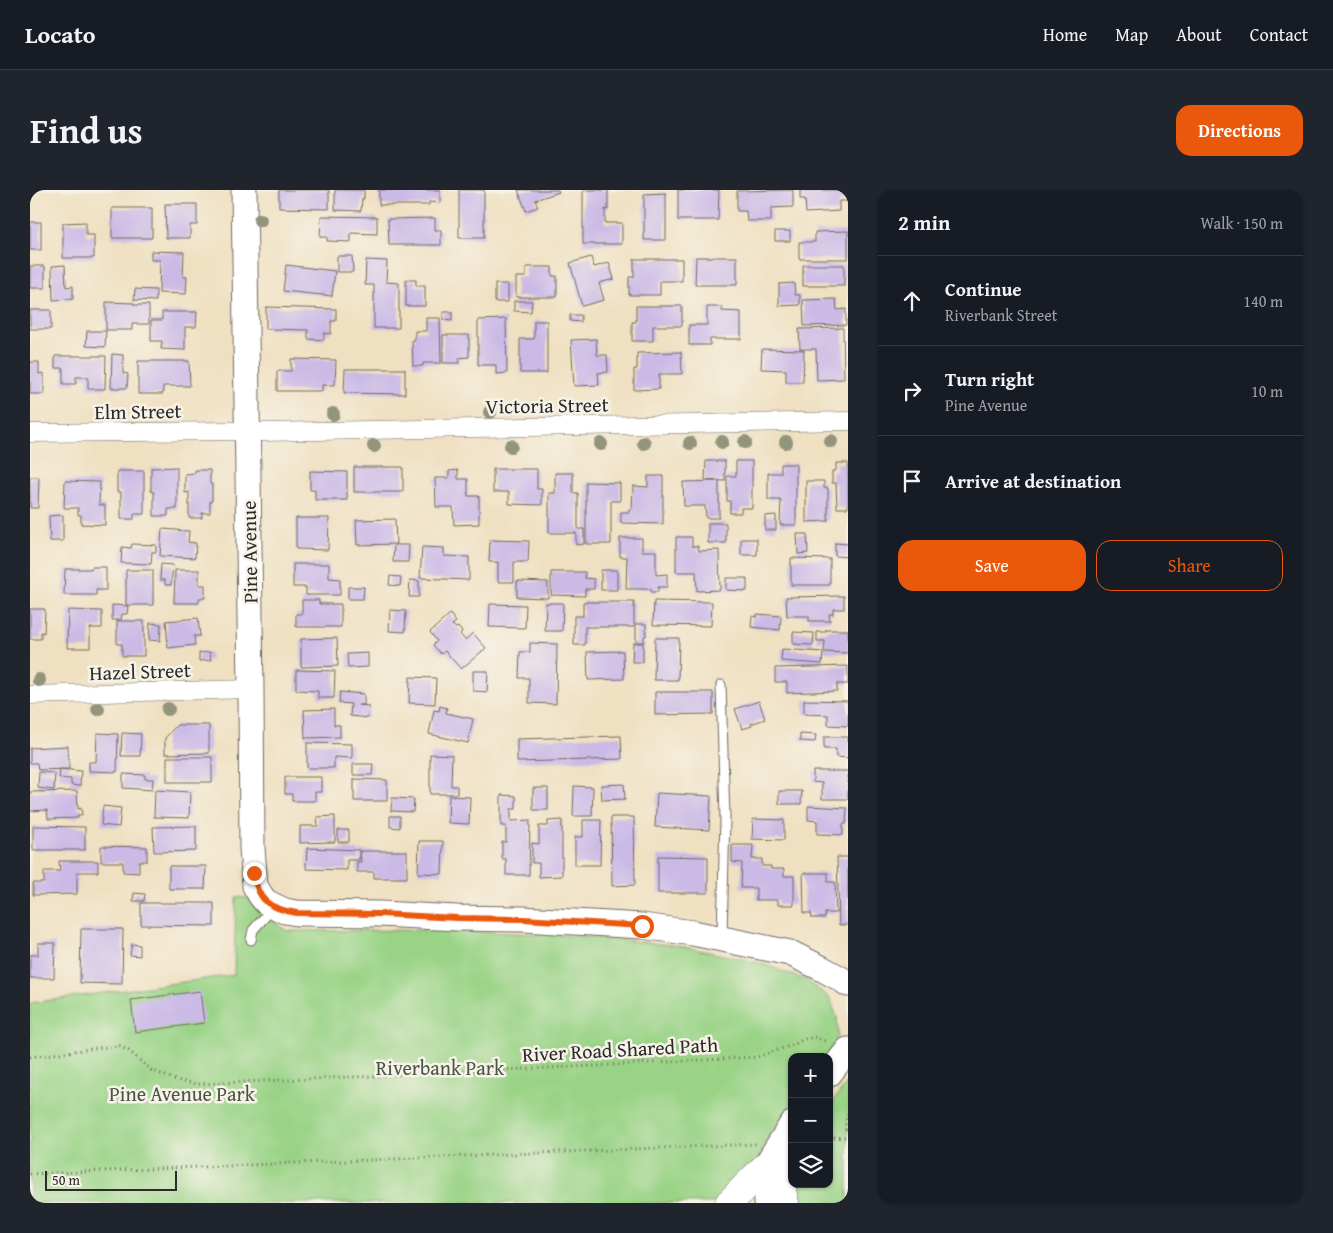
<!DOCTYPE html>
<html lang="en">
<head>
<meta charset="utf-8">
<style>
	body { margin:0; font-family:"Gentium Book Plus",serif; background:#20242c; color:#f1f3f6 }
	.controls { position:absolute; right:15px; bottom:15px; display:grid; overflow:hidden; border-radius:10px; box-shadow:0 1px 4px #0004 }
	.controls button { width:45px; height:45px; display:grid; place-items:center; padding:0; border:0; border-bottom:1px solid #363941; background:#171b24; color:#f1f3f6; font:25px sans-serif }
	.scale { position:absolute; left:15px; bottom:12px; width:132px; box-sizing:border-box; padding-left:5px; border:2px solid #2b2b2b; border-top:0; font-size:14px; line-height:18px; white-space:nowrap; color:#2b2b2b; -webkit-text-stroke:4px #f7f3e8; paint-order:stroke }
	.stop { position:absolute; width:15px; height:15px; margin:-11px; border:4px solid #ea580c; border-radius:50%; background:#fff }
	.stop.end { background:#ea580c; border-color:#fff; box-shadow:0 1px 5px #0008 }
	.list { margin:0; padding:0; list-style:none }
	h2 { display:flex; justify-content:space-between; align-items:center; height:65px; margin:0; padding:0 20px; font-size:21px }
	h2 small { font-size:16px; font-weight:400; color:#9ea1a6 }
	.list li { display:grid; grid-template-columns:32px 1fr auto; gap:15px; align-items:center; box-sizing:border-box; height:90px; padding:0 20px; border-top:1px solid #363941 }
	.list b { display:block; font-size:19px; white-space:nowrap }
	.list p { margin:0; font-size:16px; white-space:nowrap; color:#9ea1a6 }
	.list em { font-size:16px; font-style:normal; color:#9ea1a6 }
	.actions { display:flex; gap:10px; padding:15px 20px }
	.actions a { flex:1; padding:11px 0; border:1px solid #ea580c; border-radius:15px; text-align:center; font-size:18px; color:#ea580c }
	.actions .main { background:#ea580c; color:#fff }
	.icon { flex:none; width:28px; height:28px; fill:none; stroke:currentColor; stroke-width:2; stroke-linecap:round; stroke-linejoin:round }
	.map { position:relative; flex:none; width:818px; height:1013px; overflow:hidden; border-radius:15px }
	header { display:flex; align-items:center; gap:30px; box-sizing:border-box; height:70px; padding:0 25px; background:#171b24; border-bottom:1px solid #363941 }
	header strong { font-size:24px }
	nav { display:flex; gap:28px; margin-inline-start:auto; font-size:18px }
	.intro { display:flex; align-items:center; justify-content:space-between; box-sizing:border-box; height:120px; padding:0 30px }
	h1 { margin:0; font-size:35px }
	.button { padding:12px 22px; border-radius:15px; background:#ea580c; color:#fff; font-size:18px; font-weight:700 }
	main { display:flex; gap:30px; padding:0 30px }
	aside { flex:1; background:#171b24; border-radius:15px; box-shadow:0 1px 4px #0004 }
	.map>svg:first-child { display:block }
	.green { fill:#9ad386; stroke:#627f58 }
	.building { fill:#cbb9e6 }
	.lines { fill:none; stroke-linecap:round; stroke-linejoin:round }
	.lane-casing { stroke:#706a60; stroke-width:11 }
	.street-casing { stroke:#706a60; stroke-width:19 }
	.secondary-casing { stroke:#706a60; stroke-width:27 }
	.highway-casing { stroke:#706a60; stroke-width:29 }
	.path { stroke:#706a60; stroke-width:3; stroke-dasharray:1 4; stroke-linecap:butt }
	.lane { stroke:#fff; stroke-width:9 }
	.street { stroke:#fff; stroke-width:18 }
	.secondary { stroke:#fff; stroke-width:25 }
	.highway { stroke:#fff; stroke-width:28 }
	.tree { fill:#93947b }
	.route { stroke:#ea580c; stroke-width:6 }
	.labels { text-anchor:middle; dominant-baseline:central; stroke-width:5; stroke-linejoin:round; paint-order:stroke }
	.street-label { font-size:20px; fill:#2b2b2b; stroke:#f7f3e8 }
	.park-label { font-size:20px; fill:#475542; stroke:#f7f3e8 }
</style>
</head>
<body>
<header>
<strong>Locato</strong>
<nav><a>Home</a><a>Map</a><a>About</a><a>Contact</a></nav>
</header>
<div class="intro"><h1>Find us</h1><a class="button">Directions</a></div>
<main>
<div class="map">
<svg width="818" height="1013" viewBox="0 0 818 1013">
	<rect width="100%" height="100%" fill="#f7f3e8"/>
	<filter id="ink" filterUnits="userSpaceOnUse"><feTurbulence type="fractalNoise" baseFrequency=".02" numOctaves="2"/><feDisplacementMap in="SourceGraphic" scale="10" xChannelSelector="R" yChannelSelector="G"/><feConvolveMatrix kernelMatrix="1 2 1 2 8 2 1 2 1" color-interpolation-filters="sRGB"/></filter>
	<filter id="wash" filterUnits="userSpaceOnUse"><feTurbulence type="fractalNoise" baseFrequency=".0096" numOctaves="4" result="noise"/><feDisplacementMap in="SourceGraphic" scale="20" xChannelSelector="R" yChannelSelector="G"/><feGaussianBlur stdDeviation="1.12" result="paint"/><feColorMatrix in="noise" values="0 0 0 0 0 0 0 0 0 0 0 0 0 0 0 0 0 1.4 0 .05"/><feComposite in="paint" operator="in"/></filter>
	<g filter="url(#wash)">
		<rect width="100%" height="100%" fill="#efe0c1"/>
		<path class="green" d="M206,707l12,1 12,15 27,18 137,-1 116,4 64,4 76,8 77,16 49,18 24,18 7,20 1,18 -11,21h-35v46l-21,30 -20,40 -30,30h-691v-200l204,-28z
			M818,892v121h-46l-4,-5 -1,-14h32v-78z"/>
		<g id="blocks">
			<path class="building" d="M249,0h50v19l-50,-1z
				M305,0h29v9h-2l-1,12 -26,-1z
				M349,0h61v13l-11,-1v3h-50z
				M429,0h25v48h-25z
				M488,0h40l1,2 -24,8 3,7 -12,4z
				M553,0h25v20l-3,-1v14h17v21h-39z
				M648,0h41l-1,30h-40z
				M763,0v17l-22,1v13h-24l-1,-10h-9v-20z
				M770,0h48v11h-9v10l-33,2 -1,-14h-5z
				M636,3v47h-22v-46z
				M135,14h32v21h-7v13h-24z
				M82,18h40v30h-40z
				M291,26l56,1v17l-26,-1v9l-24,-1v-4h-7z
				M405,28v12h6v15h-52l-1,-26z
				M0,32h11v28h-11z
				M56,32v13h8v23h-31v-35z
				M745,41h15v10h-15z
				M818,41v28h-49v-17h16v-10z
				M121,61l33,1 -1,25h4l-1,17 -27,-1 1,-33h-9z
				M307,66h15l1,16h-16z
				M561,67l3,10 15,-4 5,16 -15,4 5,17 -22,6 -12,-43z
				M666,67h41v28h-42z
				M604,69h48v22h-22v14h-31v-18h5z
				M336,70l21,1 -1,21 13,1v45h-25v-43h-9z
				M35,75l1,22 7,-1v13l-20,1 -1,-34z
				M256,75l49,6 -3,25 -49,-5z
				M773,75h41v21h-41z
				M0,76h15v22h-15z
				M496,77h26v9h5v21h-41v-20h10z
				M376,90h10v6h9v20h-19z
				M764,93l1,12h5v10l-21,1v-22z
				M465,94h13v18h-13z
				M105,99l21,1v11l-22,-1z
				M806,109l1,11 9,-1v16l-42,1 -1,-26z
				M484,111h18l-1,11 -17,-1z
				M76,112l28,1v2h15v19h-17v6h-26z
				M606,116h46v20h-29v15h-21v-19h4z
				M236,117l70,2v12h-5v13l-7,-1v7l-16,-1v-9l-42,-1z
				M677,117h15v4l19,1v27h-31v6h-21v-20h18z
				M0,120h21v19h-21z
				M132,122h35l-1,15h-11v23l-24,-1 1,-8h-11v-21h11z
				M413,122h9v9l-9,-1z
				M540,125h11v7l-11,-1z
				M396,128h14l1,45h-18v3h-10l-1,-26h3v-9h11z
				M476,129l1,54 -11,1v-9h-18v-45z
				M504,131h13v52h-27v-34h14z
				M813,138l1,51 -27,1 -1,-31h-16l-1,-20z
				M57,141h19l-1,16 -19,-1z
				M413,145h26v22l-10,1v5h-16z
				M566,149l1,16h10l1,17 -10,1 1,12 -25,1 -3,-46z
				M732,159l42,1 -1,32h-17v-12l-25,-1z
				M651,162l1,22h-23v15l-25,1v-21h3v-16z
				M82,164l11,1v18l5,1 -1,14h-16z
				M25,166h51l-1,33h-17v-12h-12v7h-13v-16h-8z
				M261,169l45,1 -1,25h-13v6h-45v-20h14z
				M108,171h51l1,25h-27v8h-25z
				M0,172h9v12l5,-1v21h-14z
				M315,179h60v25l-61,-1z
				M676,271h19v20l-20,-1z
				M706,271h16v47h-11v5h-11v-12h-3v-25h9z
				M806,273h12v45h-11l-1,-25h-4v-12h4z
				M751,274h15v61h-16l1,-25h-13v-27h13z
				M147,277v42h-9v7h-14v-24l-3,-1v-23z
				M324,277h49v25h-49z
				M463,279h44v20h5v16l-33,-1v-12h-16z
				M165,280h15v14h2v17h-2v12h-8v5h-13v-26l-4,1v-19l10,-1z
				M428,280v9h10v17h11v28l-25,1 -1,-18h-17l-1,-29h14v-7z
				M87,281h27v43h-10v5h-13v-27h-4z
				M280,281l37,1v28h-32v-10h-5z
				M525,283h18v20h5v36h6v15l-8,1v-12h-27v-40h6z
				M618,286h15v48l-42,-1v-11h8v-3h3l1,-23 15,1z
				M0,287h9l-1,31h-8z
				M35,291l35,1 -1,23h6v20l-24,-1v-9h-3v-7h-14z
				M689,291v37h-13l-1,-12h-21l-1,-24z
				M776,291h18v7h4v33l-22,1z
				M556,292l34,1v18h-9v43h-25z
				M33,325v26h-13l-1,-25z
				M746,325v15h-11v-14z
				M266,328h33l-1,32 -32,-1z
				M365,329l1,25 -39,1 -1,-25z
				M678,333h18v20h-18z
				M132,339l27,2 -1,11 8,1 -1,15 -35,-2z
				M767,344h10l1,19 -10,1z
				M646,347h16v9h6l1,5 20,-1 1,40 -23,1 -1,-19h-20z
				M590,348h22v13h14v24l11,-1v13h-9v5h-7v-3h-25l1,-32h-7z
				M711,349h16v16h-16z
				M460,350l39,1 -1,21h-14v20h-16v-20h-9z
				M805,353l13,1v13l-13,-1z
				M102,354l24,1v7h-4l-1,12 -30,-1 1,-16 9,1z
				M364,355h15l-1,17h-15z
				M392,357l22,1v8l25,1v23l-49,-2z
				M761,368l39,1v26h-39z
				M131,374l12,1 -2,20h-6v-5h-5z
				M263,374h36v14l11,1v16h-34v-8h-13z
				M62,377h14v23h-10v5h-32l1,-26h26z
				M96,380h27v35h-27z
				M145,380h24v15h6v13h-6v5h-25z
				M571,380h16v20h-16z
				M521,382h34v6l9,1v10h-9v7l-34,-1z
				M360,386l11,1 -1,9 -11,-1z
				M696,388h21v13l-21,-1z
				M380,390l9,1v16h-10z
				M487,391l31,1v16l-31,-1z
				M318,397h16l-1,12h-15z
				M814,406v13h-11v5h-4l1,7h-21v-5h-22l-1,-19z
				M272,410h17v4h22v23h-45v-13h6z
				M624,411l58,1 -1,24 -58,-1z
				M553,412h51v25h-49v18h-11v-29h9z
				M516,413h17l-1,28h-17z
				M460,414l36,1 -1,23 -36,-1z
				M82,415l16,1 -1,8h-5l-1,6h-9z
				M0,419h15l-1,24 -3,-1v7h-11z
				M38,420l34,1v17h-12v20h-23z
				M360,420l16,1 -1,21 -16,-1z
				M420,424l6,8 -4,3 4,3 2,-1 4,5 -2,2 5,6 8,-7 13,15 -25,21 -16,-18 -4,3 -8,-9 4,-4 -7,-9z
				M727,424l24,2 -1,14 -29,-3 1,-11 5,1z
				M168,428l2,18h-6l1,9 -27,3 -2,-27z
				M87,431h27v35h-22v-12h-5z
				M120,433l11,1 -1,17 -11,-1z
				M606,434h10v12h-2v6h-8z
				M796,440h22v23l-24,-1 1,-11h-8v-9h9z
				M763,442l21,1 -1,12 -20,-1z
				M307,448l1,28 -37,1v-28z
				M625,448h24l-1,42h-24z
				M500,453l27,1 -1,60 -27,-1v-25h-10l1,-26h10z
				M603,453h10v19h-11z
				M752,459l41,3 -1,12 -41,-3z
				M593,461l1,28 -36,1 -1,-28z
				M180,462l1,8 -12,1v-8z
				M338,463v14l-20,1 -1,-14z
				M818,476v18h-11v7l-50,2v-11h-12v-14z
				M266,480l39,1 -1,27h-16v-7l-22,-1z
				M443,481h15l-1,21 -14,-1z
				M380,487l26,1 -1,26 -26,-1z
				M310,502l24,2v11h-6l11,1 -1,12 -18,-2 1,-12 -12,-1z
				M625,502h58v22l-58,1z
				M774,510l44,1v25l-20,-1v-10l-24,-1z
				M729,511l6,18 -14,5 1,2 -10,3 -7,-20z
				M410,516l7,2 -1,5 27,6 -5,24 -39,-9 5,-24 5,1z
				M304,519v16h6v12l-35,1 -1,-28z
				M147,535h32v28l-44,1v-16z
				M67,543l21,1 -1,38 -28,-1v-9h7z
				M92,543l19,1 -1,22h-19z
				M770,544l16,1 -1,7 -15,-1z
				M591,546l1,23 -105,3v-23z
				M794,547h24v21l-12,-1v-8h-12z
				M277,553l45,1v14l-18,-1v11h-27z
				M38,556l1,23 -31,1 -1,-7h-7v-15z
				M400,564l22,1 -1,31h6v8h-27z
				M137,567h45v25h-45z
				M323,574h20l-1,11h-19z
				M30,579l21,2 -1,15 -9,-1v-6l-12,-1z
				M783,581h35v28h-26v-16l-9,-1z
				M9,582l16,1 -1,17 -16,-2z
				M93,584l22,1v4h8l-1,11 -29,-2z
				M255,587h36v15h-6v9h-23v-7h-7z
				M324,589l33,1v21h-33z
				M594,594l1,15 -23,1 -1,-15z
				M544,596l19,1 -1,29h-19z
				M503,598h15v22h-15z
				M125,600l35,2 -1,26 -35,-1z
				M47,601l1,18 3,-1 1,7h-4v3l-30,1 -1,-9 -17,1v-19z
				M749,601h23l-1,13h-22z
				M627,603l54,3 -2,34 -54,-3z
				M471,605l15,1v13h-5v12l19,-1 -1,55h-23v-16h-4v-17h4v-16h-5z
				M419,606l21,1 -1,27 -21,-1z
				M362,608l22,1 -1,13 -22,-1z
				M73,616l18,2 -2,19 -18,-2z
				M778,616l39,2 -1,16h-3v11l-26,-1v-13l-9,-1z
				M305,626v26l-35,1v-17h18l-1,-9z
				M360,626h10v12l-10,-1z
				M581,627h23l1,68 -23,1z
				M723,629l31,1v20l-32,-1z
				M532,630v56l-23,1v-14h-7v-20l7,1v-18h9v-5z
				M553,630h18l-1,45h-25v-28h8z
				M3,636l52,1v23h-52z
				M166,636v25l-42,1 -1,-25z
				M308,640h11v12h-11z
				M389,651h24l-1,33 -24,-1z
				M702,655h21l-1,14h10v7h9v3h13v7h10v29h-16v-5h-22v-12h-15l1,-25 -10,-1z
				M71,656l46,1v14h-8v12l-16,-1v-10h-22z
				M277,658l52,2v10h-12v10l-41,-1z
				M330,661h47v27h-33v-6h-17v-10h4z
				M628,666l50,1v36h-50z
				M807,667h11v68h-9z
				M29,671h39v11h-21v22l-44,1v-12h11v-12h16z
				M139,676h37l-1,23h-36z
				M773,683h25v9h7l1,31h-11v5h-13l-1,-5h-7z
				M104,703l11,1 -1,7h-11z
				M111,713h73v23l-73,-1z
				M51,739h42l-1,55 -42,-1z
				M8,753h17l-1,35h-24v-23h8z
				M102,754l8,1v11l-10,-1z
				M170,801l4,32 -69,9 -4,-32z"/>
		</g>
	</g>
	<g filter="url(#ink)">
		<use href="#blocks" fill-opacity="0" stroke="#706a60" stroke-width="1"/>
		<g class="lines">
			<g class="lane-casing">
				<path id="lane" d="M691,495l4,133 -3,118
					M221,750l2,-10 19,-21"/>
			</g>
			<g class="street-casing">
				<path id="street" d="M0,243l202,-2 32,1 584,-11
					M0,505l221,-6"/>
			</g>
			<g class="secondary-casing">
				<path id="secondary" d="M214,0l7,499 1,159 3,38 6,10 5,6 8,4 11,5 12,2 83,1 77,4 66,1 119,7 51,7 97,20 31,15 20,11 7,5
					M799,884l19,-24
					M738,972l24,-38
					M736,1013l13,-40"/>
			</g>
			<g class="highway-casing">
				<path id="highway" d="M754,957c-5,19 -5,36 1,56
					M699,1013l36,-36"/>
			</g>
			<path class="path" d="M0,867l67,-9 23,-2 9,5 22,19 25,10 22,4 417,-19 142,-8 38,-13 9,-5 10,-2 14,5
				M818,924l-2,9v9h2
				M799,948l19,-1
				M0,984l726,-30"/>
			<use href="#lane" class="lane"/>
			<use href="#street" class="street"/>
			<use href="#secondary" class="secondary"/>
			<use href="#highway" class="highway"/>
		</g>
		<g class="tree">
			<circle cx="230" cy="30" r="7"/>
			<circle cx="460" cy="222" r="7"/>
			<circle cx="303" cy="224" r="7"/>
			<circle cx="801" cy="251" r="7"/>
			<circle cx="692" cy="252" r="7"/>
			<circle cx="715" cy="252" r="7"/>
			<circle cx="756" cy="252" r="7"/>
			<circle cx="614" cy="253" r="7"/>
			<circle cx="660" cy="253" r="7"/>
			<circle cx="571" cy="254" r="7"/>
			<circle cx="344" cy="256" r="7"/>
			<circle cx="481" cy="256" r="7"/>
			<circle cx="9" cy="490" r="7"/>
			<circle cx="68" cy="519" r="7"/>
			<circle cx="138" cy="519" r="7"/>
		</g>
	</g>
	<g class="lines" filter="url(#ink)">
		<path class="route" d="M224,683c3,28 16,36 43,40l83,1 77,4 66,1 119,7"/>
	</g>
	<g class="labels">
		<g class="street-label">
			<text transform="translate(517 215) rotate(-1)">Victoria Street</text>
			<text transform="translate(108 221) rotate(-1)">Elm Street</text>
			<text transform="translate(219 362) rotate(-91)">Pine Avenue</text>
			<text transform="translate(110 481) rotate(-2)">Hazel Street</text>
			<text transform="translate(590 859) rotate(-3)">River Road Shared Path</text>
		</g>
		<g class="park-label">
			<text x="410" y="877">Riverbank Park</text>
			<text x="152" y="903">Pine Avenue Park</text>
		</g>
	</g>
</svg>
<div class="controls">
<button>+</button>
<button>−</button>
<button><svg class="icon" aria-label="layers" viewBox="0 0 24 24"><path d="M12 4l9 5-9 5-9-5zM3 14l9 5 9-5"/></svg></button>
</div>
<div class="scale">50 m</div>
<div class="stop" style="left:612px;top:736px"></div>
<div class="stop end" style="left:224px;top:683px"></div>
</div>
<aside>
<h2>2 min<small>Walk · 150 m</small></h2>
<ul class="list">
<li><svg class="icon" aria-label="ahead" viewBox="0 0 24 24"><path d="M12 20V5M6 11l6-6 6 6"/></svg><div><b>Continue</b><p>Riverbank Street</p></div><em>140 m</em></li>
<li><svg class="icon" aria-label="right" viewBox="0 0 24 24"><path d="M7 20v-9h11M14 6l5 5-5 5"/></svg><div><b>Turn right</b><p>Pine Avenue</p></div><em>10 m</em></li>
<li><svg class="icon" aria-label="arrive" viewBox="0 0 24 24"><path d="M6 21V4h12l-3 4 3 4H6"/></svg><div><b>Arrive at destination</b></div></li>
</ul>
<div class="actions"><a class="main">Save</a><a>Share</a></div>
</aside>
</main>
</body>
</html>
